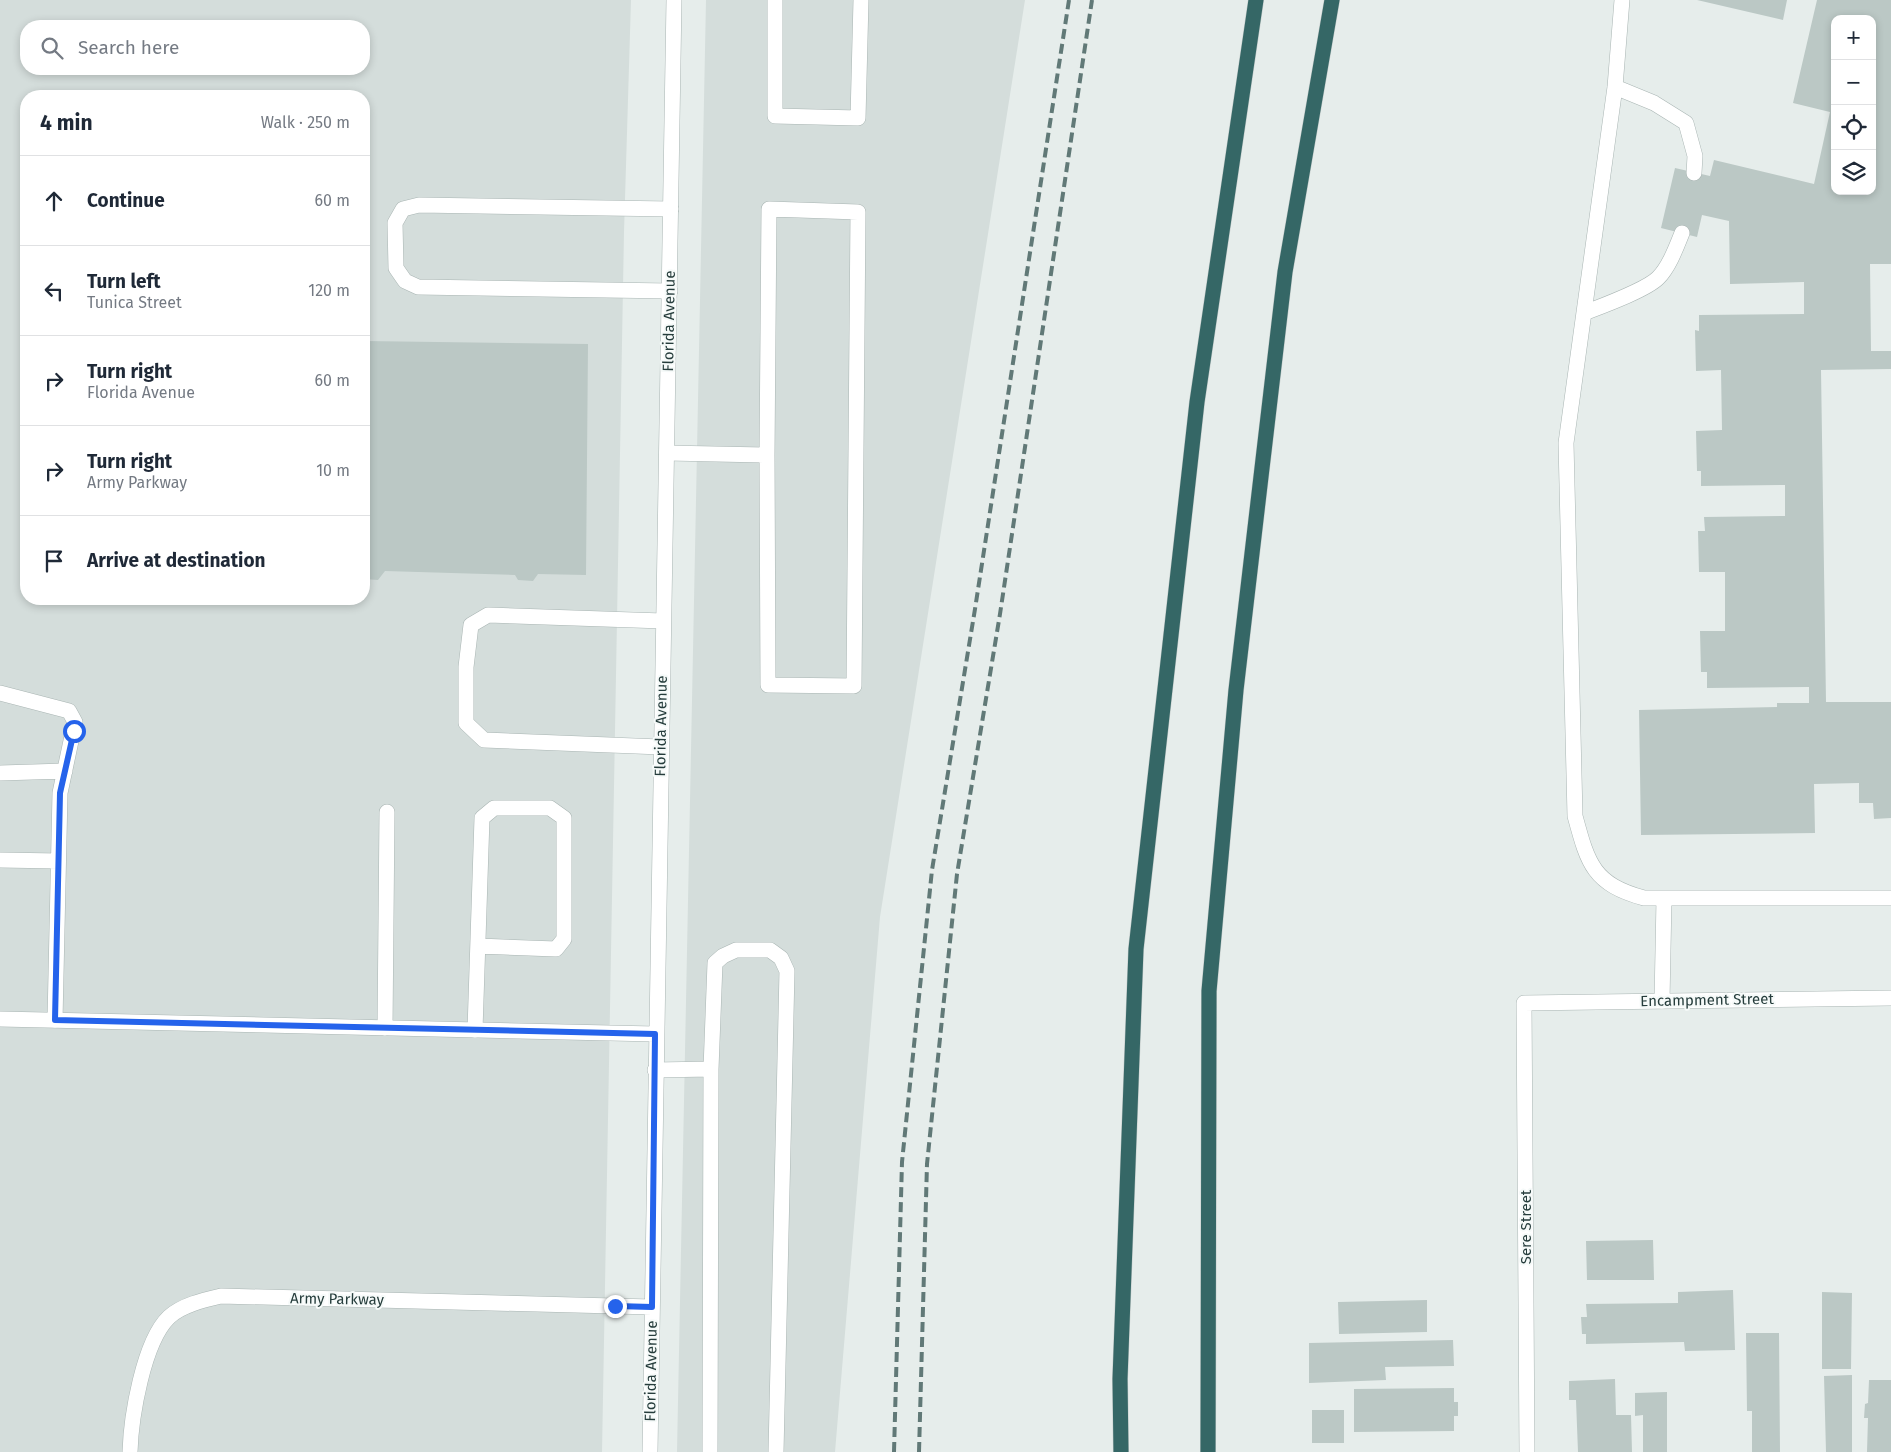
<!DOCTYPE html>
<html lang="en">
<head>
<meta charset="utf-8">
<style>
	body { margin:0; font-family:"Fira Sans",sans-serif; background:#f2f2f3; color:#1f2937 }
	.controls { position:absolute; right:15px; top:15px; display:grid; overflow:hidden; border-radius:10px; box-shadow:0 2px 8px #0003 }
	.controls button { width:45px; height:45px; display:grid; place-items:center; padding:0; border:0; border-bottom:1px solid #e0e1e3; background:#fff; color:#1f2937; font:25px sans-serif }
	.stop { position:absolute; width:15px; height:15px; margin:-11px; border:4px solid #2563eb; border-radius:50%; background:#fff }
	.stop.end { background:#2563eb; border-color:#fff; box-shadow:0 1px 5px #0008 }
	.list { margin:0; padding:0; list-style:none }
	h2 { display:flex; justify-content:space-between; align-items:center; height:65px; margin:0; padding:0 20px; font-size:21px }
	h2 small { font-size:16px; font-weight:400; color:#747a83 }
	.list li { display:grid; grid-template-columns:32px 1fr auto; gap:15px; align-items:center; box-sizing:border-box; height:90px; padding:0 20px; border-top:1px solid #e0e1e3 }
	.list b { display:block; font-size:19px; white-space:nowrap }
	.list p { margin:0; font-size:16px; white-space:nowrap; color:#747a83 }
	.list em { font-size:16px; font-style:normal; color:#747a83 }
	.icon { flex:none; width:28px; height:28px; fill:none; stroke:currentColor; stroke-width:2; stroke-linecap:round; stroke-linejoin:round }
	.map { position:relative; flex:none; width:1891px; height:1452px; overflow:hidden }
	.search { position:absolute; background:#fff; box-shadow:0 2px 8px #0003; left:20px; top:20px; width:350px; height:55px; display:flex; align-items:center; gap:12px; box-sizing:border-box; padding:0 18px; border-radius:20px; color:#747a83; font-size:19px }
	.panel { position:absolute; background:#fff; box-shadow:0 2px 8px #0003; left:20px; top:90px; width:350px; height:515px; border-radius:20px }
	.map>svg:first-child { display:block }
	.built { fill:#d4dddb; fill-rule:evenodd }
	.building { fill:#bbc8c5; fill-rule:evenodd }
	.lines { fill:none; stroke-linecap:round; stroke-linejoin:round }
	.service-casing { stroke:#a9b5b3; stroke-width:16 }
	.minor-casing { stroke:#a9b5b3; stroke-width:16 }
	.motorway-casing { stroke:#c2c9c8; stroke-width:16 }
	.service { stroke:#fff; stroke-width:15 }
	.minor { stroke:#fff; stroke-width:15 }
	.motorway { stroke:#356766; stroke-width:15 }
	.rail { stroke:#617977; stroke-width:4; stroke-dasharray:10 5; stroke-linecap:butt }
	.route { stroke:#2563eb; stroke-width:6 }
	.labels { text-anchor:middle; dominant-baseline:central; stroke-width:4; stroke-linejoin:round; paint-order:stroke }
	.street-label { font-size:15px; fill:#263d3c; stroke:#f6faf9 }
</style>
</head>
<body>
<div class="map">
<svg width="1891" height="1452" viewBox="0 0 1891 1452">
	<rect width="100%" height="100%" fill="#e6edeb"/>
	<path class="built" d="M0,0h631l-7,232 -22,1220h-602zM26,26h338v43h-338zM26,96h338v503h-338z
		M706,0h319l-145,917 -45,535h-158z"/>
	<path class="building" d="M1697,0h90l-4,20z
		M1817,0h74v264h-21l1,87h20v18l-70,1 5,332h65v116l-17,1 -1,-16h-14v-20l-45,1 1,49 -174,2 -2,-125 138,-3v-4h32v-16l-102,1v-16h-6l-1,-41h25v-59h-26l-1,-41h7l-1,-14 81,-1v-31l-84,1v-15h-4l-1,-40 26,-1 -1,-60 -25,1 -1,-41 4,1v-16l105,-1v-32l-74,2 -1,-63 -27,-6 -5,22 -36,-9 14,-60 35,8 4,-16 100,24 16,-72 -37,-9zM1835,19h37v172h-37z
		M364,341l224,3 -2,231 -48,-1 -5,7 -15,-1 -3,-5 -130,-4 -7,9 -14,-1z
		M1653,1240l1,40h-67l-1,-39z
		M1733,1290l2,60 -50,1 -1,-9 -98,2v-10h-4l-1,-17h6l-1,-13 92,-1v-11z
		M1822,1292l30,1 -1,76h-29z
		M1427,1300v32l-88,2 -1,-32z
		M1746,1333h33l1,119h-28v-41h-5z
		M1453,1340l1,26 -69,1 1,13 -77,3v-40z
		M1852,1375v77h-26l-2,-76z
		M1615,1379l1,36h15l1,37h-54l-2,-52h-7v-19z
		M1869,1380h22v72h-24l1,-34h-4l1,-14 3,-1z
		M1454,1388v14h4v14h-4v15l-100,1v-43z
		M1667,1392v60h-24v-37l-8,1v-23z
		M1312,1410h32v33h-32z"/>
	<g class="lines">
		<g class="service-casing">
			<path id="service" d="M775,0v116l83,2 3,-118
				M1622,0l-7,87 -49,356 9,373c13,48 18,68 69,82h247
				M1615,87l39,16 32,20 9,33 -1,17
				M670,291l-252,-4 -13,-6 -9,-13 -1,-45 8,-14 16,-4 252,4
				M1584,313c18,-7 62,-23 74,-35 11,-11 18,-30 24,-45
				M667,453l100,2 2,-246 89,3 -4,474 -86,-1 -1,-230
				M0,693l69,18 6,11 -15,71 -5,227
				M661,747l-177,-7 -18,-17v-56l5,-42 17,-10 175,6
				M0,773l65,-2
				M0,860l58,1
				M1662,1001l2,-102
				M385,1028l2,-216
				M475,1030l7,-212 12,-10h56l14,10v121l-8,10 -78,-3
				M655,1070l56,-1
				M710,1452l1,-383 4,-106 8,-7 13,-6h34l11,8 6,13 -11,481"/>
		</g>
		<g class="minor-casing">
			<path id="minor" d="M0,1019l655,15
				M130,1452c1,-34 13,-110 39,-135 13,-12 35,-17 52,-21l431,11
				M650,1452l24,-1452
				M1527,1452l-3,-449 367,-5"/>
		</g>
		<g class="motorway-casing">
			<path id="motorway" d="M1121,1452l-1,-73 16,-430 61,-547 59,-402
				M1208,1452l1,-461 27,-301 49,-418 47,-272"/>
		</g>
		<use href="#service" class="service"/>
		<use href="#minor" class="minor"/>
		<use href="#motorway" class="motorway"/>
		<path class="rail" d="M894,1452l8,-290 30,-292 43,-261 94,-609
			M919,1452l8,-288 30,-290 43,-260 92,-614"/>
	</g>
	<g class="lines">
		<path class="route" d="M74,731l-14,62 -5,227 600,14 -3,273 -37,-1"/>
	</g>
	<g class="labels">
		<g class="street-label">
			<text transform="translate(669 321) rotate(-89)">Florida Avenue</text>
			<text transform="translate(661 726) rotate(-89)">Florida Avenue</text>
			<text transform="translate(1707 1000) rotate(-1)">Encampment Street</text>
			<text transform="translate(1526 1227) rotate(-90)">Sere Street</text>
			<text transform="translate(337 1299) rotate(1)">Army Parkway</text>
			<text transform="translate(651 1371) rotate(-89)">Florida Avenue</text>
		</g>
	</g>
</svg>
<div class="controls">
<button>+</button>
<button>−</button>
<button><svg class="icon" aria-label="locate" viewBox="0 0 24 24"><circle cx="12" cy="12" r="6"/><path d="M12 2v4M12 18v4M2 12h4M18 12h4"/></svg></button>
<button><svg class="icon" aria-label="layers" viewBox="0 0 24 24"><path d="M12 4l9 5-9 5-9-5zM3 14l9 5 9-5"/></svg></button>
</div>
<div class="stop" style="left:74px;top:731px"></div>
<div class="stop end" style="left:615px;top:1306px"></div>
<div class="search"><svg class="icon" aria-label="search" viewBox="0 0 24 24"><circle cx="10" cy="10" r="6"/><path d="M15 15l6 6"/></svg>Search here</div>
<section class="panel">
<h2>4 min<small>Walk · 250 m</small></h2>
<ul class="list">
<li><svg class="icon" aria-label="ahead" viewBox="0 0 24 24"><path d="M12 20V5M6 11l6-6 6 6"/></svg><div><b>Continue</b></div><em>60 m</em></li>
<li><svg class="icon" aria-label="left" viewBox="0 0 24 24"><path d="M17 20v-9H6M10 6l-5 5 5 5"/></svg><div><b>Turn left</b><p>Tunica Street</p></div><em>120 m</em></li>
<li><svg class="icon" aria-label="right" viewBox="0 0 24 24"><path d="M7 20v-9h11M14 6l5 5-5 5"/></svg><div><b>Turn right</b><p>Florida Avenue</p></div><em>60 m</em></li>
<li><svg class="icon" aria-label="right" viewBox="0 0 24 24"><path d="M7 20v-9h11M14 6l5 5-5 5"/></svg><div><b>Turn right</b><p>Army Parkway</p></div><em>10 m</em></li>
<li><svg class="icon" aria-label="arrive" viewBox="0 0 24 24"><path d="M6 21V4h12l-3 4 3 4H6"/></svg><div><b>Arrive at destination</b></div></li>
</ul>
</section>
</div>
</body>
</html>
